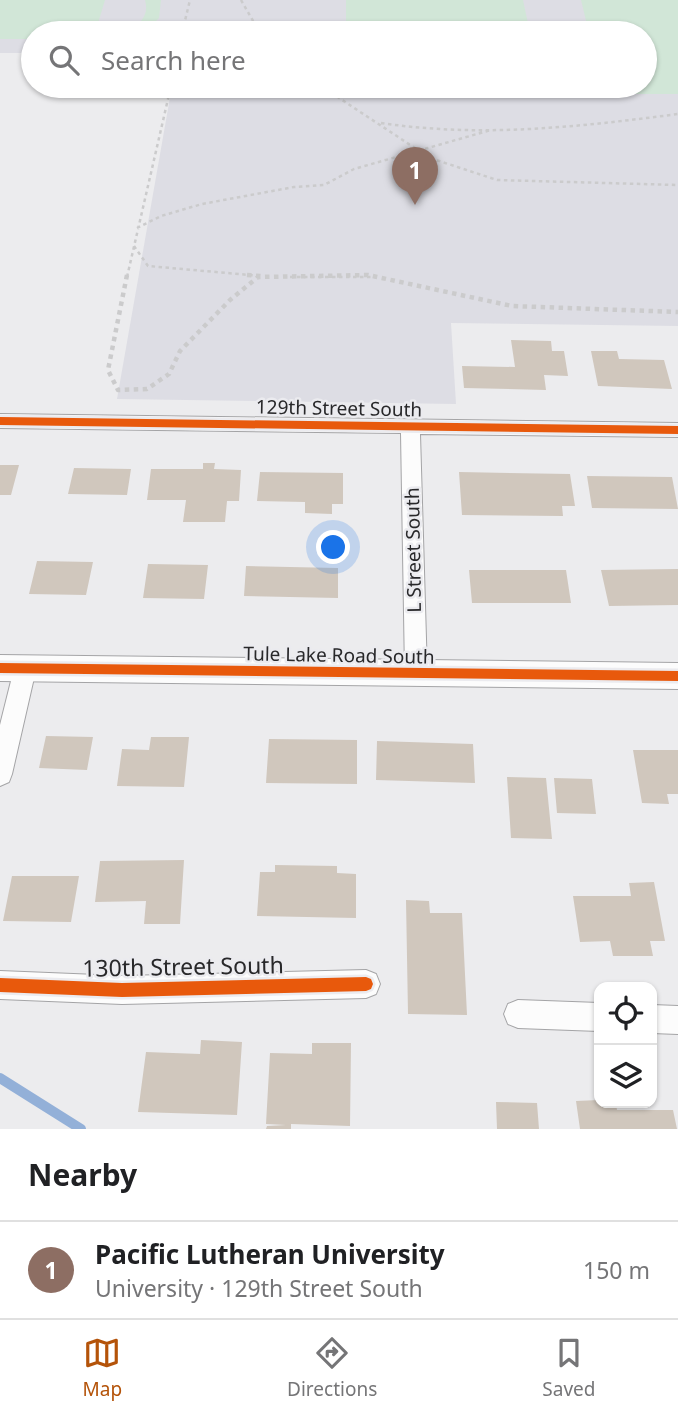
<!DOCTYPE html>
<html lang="en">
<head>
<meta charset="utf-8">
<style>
	body { margin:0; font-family:"Noto Sans",sans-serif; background:#f6f6f6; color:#202124 }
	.controls { position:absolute; right:21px; bottom:21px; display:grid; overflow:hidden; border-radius:14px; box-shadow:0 2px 5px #0004 }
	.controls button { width:63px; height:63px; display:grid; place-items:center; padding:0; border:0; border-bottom:2px solid #e0e0e0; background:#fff; color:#202124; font:35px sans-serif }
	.you { position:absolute; left:334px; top:548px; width:24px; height:24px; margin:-18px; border:5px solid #fff; border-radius:50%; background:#1a73e8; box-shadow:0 0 0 10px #1a73e833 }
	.badge { display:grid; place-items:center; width:46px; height:46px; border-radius:50%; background:#b45309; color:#fff; font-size:23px; font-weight:700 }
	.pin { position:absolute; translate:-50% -58px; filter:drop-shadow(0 2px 4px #0008) }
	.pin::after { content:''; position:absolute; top:37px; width:24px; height:21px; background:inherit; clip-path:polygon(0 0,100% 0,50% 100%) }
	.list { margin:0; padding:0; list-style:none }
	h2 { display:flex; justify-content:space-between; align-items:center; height:91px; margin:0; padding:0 28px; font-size:30px }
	h2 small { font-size:23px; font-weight:400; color:#757577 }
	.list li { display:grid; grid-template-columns:46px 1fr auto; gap:21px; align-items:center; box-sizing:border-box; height:98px; padding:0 28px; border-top:2px solid #e0e0e0 }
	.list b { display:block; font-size:26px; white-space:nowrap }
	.list p { margin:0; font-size:23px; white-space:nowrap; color:#757577 }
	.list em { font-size:23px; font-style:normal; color:#757577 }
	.icon { flex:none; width:38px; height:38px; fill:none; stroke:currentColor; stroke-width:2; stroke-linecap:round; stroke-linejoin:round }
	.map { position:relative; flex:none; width:678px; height:1129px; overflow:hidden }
	.search { position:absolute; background:#fff; box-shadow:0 2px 5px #0004; left:21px; right:21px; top:21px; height:77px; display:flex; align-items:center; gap:18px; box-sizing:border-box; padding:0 24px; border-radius:38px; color:#757577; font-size:26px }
	.sheet { height:189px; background:#fff }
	nav { display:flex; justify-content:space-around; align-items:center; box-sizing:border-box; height:98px; border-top:2px solid #e0e0e0; background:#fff; font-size:19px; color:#757577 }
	nav a { display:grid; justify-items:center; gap:4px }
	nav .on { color:#b45309 }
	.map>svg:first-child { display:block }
	.built { fill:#dddde4 }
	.green { fill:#d1e6d7 }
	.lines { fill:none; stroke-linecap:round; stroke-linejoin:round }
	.stream { stroke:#93b0d8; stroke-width:10 }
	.building { fill:#d0c7bd }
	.minor-casing { stroke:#a4a4a6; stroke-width:2 }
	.tertiary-casing { stroke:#a4a4a6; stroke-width:2 }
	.path-far1 { stroke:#cbcbcc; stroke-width:2.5; stroke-dasharray:3.5 3.5; stroke-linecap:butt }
	.path { stroke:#cbcbcc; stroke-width:4.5; stroke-dasharray:4.5 4.5; stroke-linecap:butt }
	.minor { fill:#fcfcfc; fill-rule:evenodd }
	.tertiary { fill:#fcfcfc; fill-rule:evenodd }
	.cycleway-casing { stroke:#ebebef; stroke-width:5 }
	.cycleway { fill:#e8590c; fill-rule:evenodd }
	.labels { text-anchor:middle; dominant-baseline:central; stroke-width:5; stroke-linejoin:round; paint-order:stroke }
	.street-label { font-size:19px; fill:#28282a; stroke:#ebebef }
	.near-street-label { font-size:23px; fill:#28282a; stroke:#ebebef }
</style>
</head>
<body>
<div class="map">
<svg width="678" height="1129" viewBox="0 0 678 1129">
	<rect width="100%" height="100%" fill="#ececee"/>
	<path class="built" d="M0,0h678v326l-227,-3 5,81 -339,-5 55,-313h473v-53h-612v20h-33z"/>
	<path class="green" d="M0,0h105l-10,33h-62v6h-33z
		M145,0h16l-2,18 -15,15h-20c14,-7 26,-16 21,-33z
		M346,0h177l7,33h-184z
		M581,0h97v94h-73l-2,-8h42v-53h-56z"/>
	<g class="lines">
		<path class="stream" d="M0,1078l81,51"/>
	</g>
	<path class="building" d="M511,340l40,1 1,10h12l4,25 -24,-1 2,15 -82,-2 -2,-22 53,1z
		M591,351h26l2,8 45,1 8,29 -74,-3z
		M203,463h12l-1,6 27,1 -2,31h-12l-2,21h-42l3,-22h-39l4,-31h52z
		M0,465h19l-8,30h-11z
		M74,468l57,1 -4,26 -59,-1z
		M260,472l83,1v31h-11v10l-27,-1v-11l-48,-1z
		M459,472l111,2 5,32h-13l1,10 -101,-1z
		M587,476l85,1 6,32 -86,-1z
		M37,561l56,1 -7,33 -57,-1z
		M148,564l60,1 -4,34 -61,-1z
		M246,566l92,2v30l-94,-2z
		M678,569v36l-69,1 -8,-36z
		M469,570h97l5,33h-99z
		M46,736l47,1 -6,33 -48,-2z
		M151,737h38l-5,50 -67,-1 5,-37 27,1z
		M269,739l88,1v44l-91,-1z
		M377,741l96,3 2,39 -99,-3z
		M633,750h45v44h-11l2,10 -27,-1z
		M507,777l39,1 6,61 -41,-1z
		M554,778l38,1 4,35 -39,-1z
		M184,860l-4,64h-36l2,-23 -51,1 5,-41z
		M275,865l62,1v7l19,1v44l-99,-2 3,-44h15z
		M12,876h67l-8,46 -68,-1z
		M654,882l11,59h-15l3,15h-40l-3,-15 -30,1 -7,-46h58l-2,-13z
		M406,900l23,1 1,12h32l5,102 -59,-1z
		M201,1040l41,2 -5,73 -99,-3 8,-60 54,2z
		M312,1043h39l-1,83 -59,-2v5h-25l1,-3 19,-1 -20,-1 4,-71 42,1z
		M599,1100v3h17l1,7h56l4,19h-97l-4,-28z
		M496,1102l41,1 2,26h-42z"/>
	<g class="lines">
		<g class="minor-casing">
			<path id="minor" d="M0,414l678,9v14l-258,-3 7,239 -3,7 -8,3 -8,-3 -3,-7 -4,-240 -401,-5z
				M25,659l8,3 3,7 -24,105 -3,8 -9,4v-61l14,-56 3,-7z
				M366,970l10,4 4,10 -4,10 -10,4 -244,6 -122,-5v-28l122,5z
				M518,1000l81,3v28l-81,-3 -10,-4 -4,-10 4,-10z
				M652,1005l26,1v28l-26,-1z"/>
		</g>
		<g class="tertiary-casing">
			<path id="tertiary" d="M0,655l678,8v26l-678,-8z"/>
		</g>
		<path class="path-far1" d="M241,0l19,33
			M182,33l8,-33
			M311,86l22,8 97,64 67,22 181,5
			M381,123c100,15 197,4 297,-9
			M137,228l24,-12 41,-12 92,-17 30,-2 30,-16 137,-39
			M134,246l14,20 113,10
			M127,277l44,-191
			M283,277h92"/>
		<path class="path" d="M127,275l-19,95 10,20 29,-1 22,-15 11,-23 50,-51 28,-23 110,-2 144,31 166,6
			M247,275l14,1"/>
		<use href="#minor" class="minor"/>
		<use href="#tertiary" class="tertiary"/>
		<g class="cycleway-casing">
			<path id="cycleway" d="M0,417l678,9v8l-678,-9z
				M0,663l678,8v10l-678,-8z
				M366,977l5,2 2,5 -2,5 -5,2 -244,6 -122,-5v-14l122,5z"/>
		</g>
		<use href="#cycleway" class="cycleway"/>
	</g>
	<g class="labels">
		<g class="street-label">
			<text transform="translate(339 408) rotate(1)">129th Street South</text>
			<text transform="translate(413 550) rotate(-91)">L Street South</text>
			<text transform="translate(339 655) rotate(1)">Tule Lake Road South</text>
		</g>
		<g class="near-street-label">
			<text transform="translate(183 966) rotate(-1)">130th Street South</text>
		</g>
	</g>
</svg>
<div class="controls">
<button><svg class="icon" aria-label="locate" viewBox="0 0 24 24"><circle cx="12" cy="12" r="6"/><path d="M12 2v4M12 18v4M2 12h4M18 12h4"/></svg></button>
<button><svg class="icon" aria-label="layers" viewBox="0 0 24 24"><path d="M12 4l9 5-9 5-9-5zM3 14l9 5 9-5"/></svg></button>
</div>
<div class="you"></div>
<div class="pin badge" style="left:415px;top:205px;background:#8d6e63">1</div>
<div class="search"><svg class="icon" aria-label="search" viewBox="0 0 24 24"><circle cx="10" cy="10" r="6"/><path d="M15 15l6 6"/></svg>Search here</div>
</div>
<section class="sheet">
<h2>Nearby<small></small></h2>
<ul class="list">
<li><span class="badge" style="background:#8d6e63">1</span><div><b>Pacific Lutheran University</b><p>University · 129th Street South</p></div><em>150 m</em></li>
</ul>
</section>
<nav>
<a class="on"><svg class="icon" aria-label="map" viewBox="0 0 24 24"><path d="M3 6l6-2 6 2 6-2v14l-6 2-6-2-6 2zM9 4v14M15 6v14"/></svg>Map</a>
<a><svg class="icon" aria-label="directions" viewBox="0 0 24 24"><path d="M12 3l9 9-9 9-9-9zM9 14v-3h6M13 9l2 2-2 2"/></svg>Directions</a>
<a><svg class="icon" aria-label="saved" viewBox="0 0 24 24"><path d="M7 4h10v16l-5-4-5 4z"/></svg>Saved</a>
</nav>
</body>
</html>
